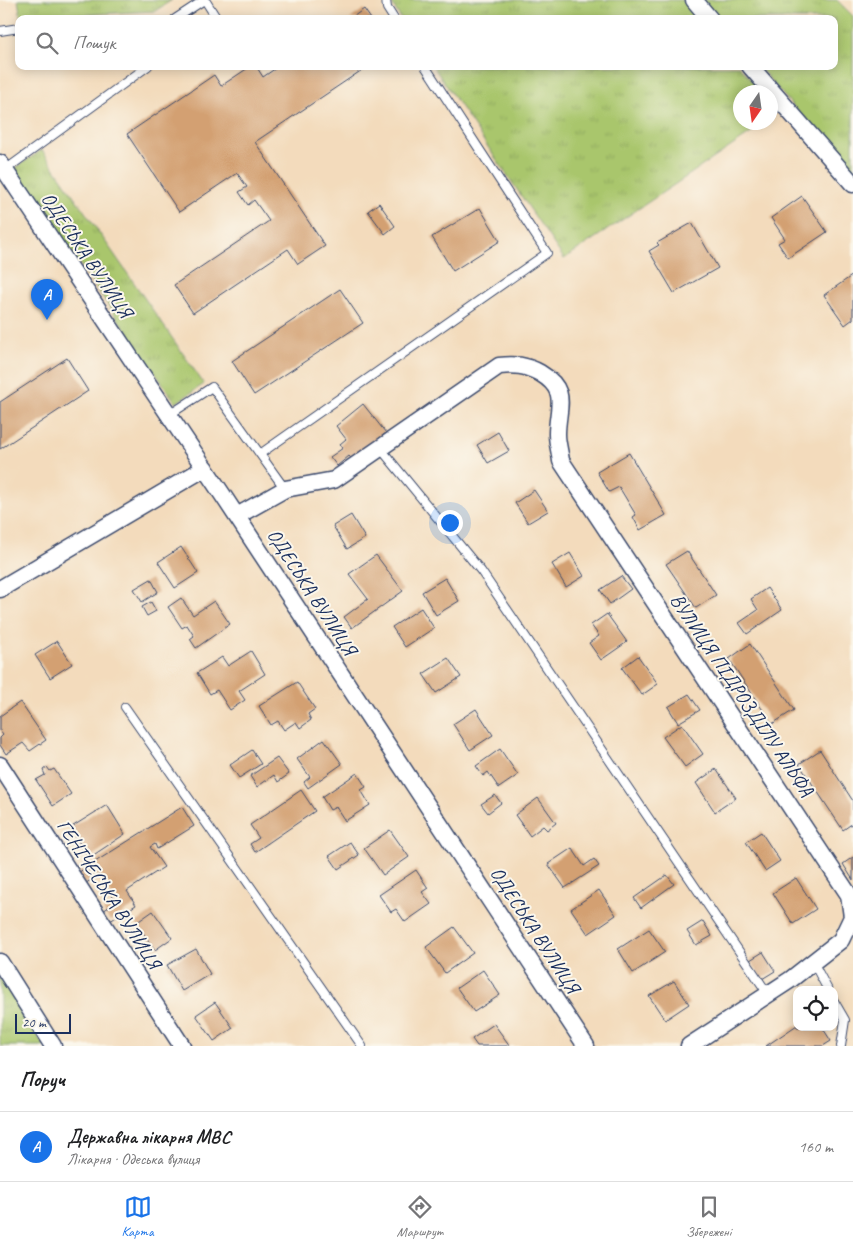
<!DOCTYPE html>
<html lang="uk">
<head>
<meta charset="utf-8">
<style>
	body { margin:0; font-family:Caveat,sans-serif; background:#f6f6f6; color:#202124 }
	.controls { position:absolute; right:15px; bottom:15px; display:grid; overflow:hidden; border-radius:10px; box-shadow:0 2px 12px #0003 }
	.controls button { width:45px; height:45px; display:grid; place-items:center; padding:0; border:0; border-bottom:1px solid #e0e0e0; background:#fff; color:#202124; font:25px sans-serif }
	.compass { position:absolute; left:733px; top:85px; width:45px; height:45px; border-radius:50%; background:#fff; box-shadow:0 2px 12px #0003; rotate:193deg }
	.scale { position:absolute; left:15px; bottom:12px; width:56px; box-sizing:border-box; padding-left:5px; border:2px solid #1b2f5e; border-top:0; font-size:14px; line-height:18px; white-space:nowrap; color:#1b2f5e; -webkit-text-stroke:4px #fbf7ec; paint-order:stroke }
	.you { position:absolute; left:449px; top:522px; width:18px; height:18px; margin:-12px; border:4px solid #fff; border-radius:50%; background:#1a73e8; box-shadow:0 0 0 8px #1a73e833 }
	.badge { display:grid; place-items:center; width:32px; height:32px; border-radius:50%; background:#1a73e8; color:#fff; font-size:16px; font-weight:700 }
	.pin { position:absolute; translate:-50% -41px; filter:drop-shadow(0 1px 2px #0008) }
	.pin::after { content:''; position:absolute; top:26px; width:18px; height:15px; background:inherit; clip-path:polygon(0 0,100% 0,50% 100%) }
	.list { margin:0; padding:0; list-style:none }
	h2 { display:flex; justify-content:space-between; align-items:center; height:65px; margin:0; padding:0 20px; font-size:21px }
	h2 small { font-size:16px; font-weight:400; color:#757577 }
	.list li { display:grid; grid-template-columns:32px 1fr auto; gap:15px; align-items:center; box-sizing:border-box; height:70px; padding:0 20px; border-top:1px solid #e0e0e0 }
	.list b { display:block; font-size:19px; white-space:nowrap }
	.list p { margin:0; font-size:16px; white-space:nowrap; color:#757577 }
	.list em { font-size:16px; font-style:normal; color:#757577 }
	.icon { flex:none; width:28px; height:28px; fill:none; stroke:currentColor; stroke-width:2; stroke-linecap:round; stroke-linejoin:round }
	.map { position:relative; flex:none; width:853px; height:1046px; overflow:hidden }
	.search { position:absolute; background:#fff; box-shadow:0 2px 12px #0003; left:15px; right:15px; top:15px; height:55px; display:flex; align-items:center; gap:12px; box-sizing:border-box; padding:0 18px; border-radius:10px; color:#757577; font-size:19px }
	.sheet { height:135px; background:#fff }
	nav { display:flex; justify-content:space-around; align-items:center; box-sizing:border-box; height:70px; border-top:1px solid #e0e0e0; background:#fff; font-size:14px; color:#757577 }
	nav a { display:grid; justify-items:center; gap:2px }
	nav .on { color:#1a73e8 }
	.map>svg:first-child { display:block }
	.grass { fill:url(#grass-tufts); stroke:#627a65 }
	.building { fill:#d3a072 }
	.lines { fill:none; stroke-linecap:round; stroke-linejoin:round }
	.service-casing { stroke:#3b496c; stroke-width:10 }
	.minor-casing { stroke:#3b496c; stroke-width:19 }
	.service { stroke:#fff; stroke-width:8 }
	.minor { stroke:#fff; stroke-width:16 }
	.labels { text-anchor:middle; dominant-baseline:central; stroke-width:4; stroke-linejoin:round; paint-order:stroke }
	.street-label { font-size:20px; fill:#1b2f5e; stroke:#fbf7ec }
</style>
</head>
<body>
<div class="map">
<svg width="853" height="1046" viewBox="0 0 853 1046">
	<defs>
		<pattern id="grass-tufts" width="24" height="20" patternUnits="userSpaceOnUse" patternTransform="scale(1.25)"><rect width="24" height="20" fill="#a9c66c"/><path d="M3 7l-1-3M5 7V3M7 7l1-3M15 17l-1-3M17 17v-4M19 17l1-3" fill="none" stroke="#91aa60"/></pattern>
	</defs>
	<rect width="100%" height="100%" fill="#fbf7ec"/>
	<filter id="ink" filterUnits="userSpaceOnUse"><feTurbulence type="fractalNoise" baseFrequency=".02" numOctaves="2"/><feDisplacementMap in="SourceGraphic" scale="10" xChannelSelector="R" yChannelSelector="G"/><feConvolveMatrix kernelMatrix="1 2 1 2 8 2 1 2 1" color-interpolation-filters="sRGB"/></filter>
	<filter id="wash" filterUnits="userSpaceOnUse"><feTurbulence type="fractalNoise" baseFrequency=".0096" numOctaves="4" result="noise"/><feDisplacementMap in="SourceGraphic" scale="20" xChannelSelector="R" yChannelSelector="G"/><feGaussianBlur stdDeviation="1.12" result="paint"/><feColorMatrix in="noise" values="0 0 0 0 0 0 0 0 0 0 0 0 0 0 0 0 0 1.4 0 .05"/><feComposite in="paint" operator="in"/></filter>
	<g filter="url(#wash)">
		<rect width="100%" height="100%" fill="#f3dbbc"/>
		<path class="grass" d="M18,0h154l-17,11 -134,7z
			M390,0h293l16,19h-298z
			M702,0h135l16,16v159l-95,-109h76v-47h-116z
			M433,66h306l23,26h-22v30l26,1 -202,136z
			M42,150l162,234 -28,19 -162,-234z
			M0,976l44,70h-44z"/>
		<g id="blocks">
			<path class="building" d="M364,9l7,10h-21z
				M251,66h5l7,11 16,-11h89l-113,76 70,104 -27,18 -10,-15 -95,64 -19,-28 95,-64 -15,-21 -6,5 -9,-13 8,-5 -10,-14 -58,39 -52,-78 87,-59 7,11z
				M802,196l25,36 -39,26 -10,-15 7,-4 -14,-21z
				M379,203l16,23 -10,8 -17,-23z
				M480,208l20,33 -47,30 -21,-34z
				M692,223l26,45 -44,25 -25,-42 10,-6 -2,-2z
				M853,275v44l-8,6 -21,-30z
				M340,289l23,34 -109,72 -22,-34z
				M67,358l21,33 -88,58v-47z
				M363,404l23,29 -34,26 -3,-3 -12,10 -7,-9 13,-9 -3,-4 6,-5 -10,-13z
				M498,432l11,19 -21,12 -11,-18z
				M629,453l37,62 -26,15 -7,-13 3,-2 -17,-28 -10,5 -12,-20z
				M534,490l14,21 -20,12 -13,-20z
				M351,515l14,23 -18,11 -14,-23z
				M181,547l17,26 -23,15 -17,-26z
				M687,551l29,44 -20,13 -30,-44z
				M570,553l14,23 -18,11 -14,-23z
				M376,555l27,36 -51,37 -8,-11 24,-18 -19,-25z
				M621,576l10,13 -21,15 -10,-14z
				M445,578l14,23 -23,14 -14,-23z
				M151,579l7,13 -16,10 -8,-13z
				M767,588l15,22 -35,24 -8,-11 19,-13 -7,-11z
				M181,598l12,17 21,-14 16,23 -34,24 -6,-9 4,-3 -7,-11 -5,3 -14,-21z
				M151,602l5,9 -9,5 -5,-9z
				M421,608l13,20 -29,19 -13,-20z
				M607,614l20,28 -26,18 -12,-17 10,-7 -8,-11z
				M57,641l15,23 -22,14 -15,-23z
				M750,644l44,66 -22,14 -43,-65z
				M251,651l14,23 -26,17 6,9 -15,10 -13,-20 -7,4 -13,-21 25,-16 6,9z
				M638,656l20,28 -16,11 -20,-27z
				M448,658l13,19 -25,16 -13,-19z
				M297,682l18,27 -7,5 3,6 -11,8 -4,-6 -12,8 -6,-9 -7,4 -12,-19z
				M689,694l11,16 -22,13 -10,-16z
				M20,702l26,38 -16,11 -7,-8 -17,11 -6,-9v-7l3,-3 -3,-4v-15z
				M476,709l17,26 -23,15 -17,-26z
				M682,724l21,30 -18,13 -22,-30z
				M324,739l18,25 -34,24 -4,-6 6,-5 -13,-18z
				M500,749l18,26 -19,13 -11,-16 -5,4 -7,-10z
				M252,750l9,14 -22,14 -9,-13z
				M820,750l33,51v22l-10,7 -44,-66z
				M277,758l12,16 -11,8 -4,-7 -17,12 -7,-11z
				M47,767l3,4 4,-2 17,25 -18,12 -17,-26 9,-5 -2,-5z
				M716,769l20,29 -21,14 -19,-29z
				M357,773l9,14 -5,3 9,15 -25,16 -9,-14 -6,3 -8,-13z
				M301,790l14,21 -60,41 -5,-8 9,-6 -9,-13z
				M495,795l6,8 -13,10 -7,-9z
				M538,798l18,25 -9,7 -4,-4 -13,10 -15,-21z
				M107,805l18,29 -36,24 -19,-30z
				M182,807l12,19 -37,23 -2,-5 -5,3 14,20 -37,24 9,14 -26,16 -7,-10 13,-9 -17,-27 -16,10 -7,-11z
				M390,830l19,27 -26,18 -19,-27z
				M761,832l19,29 -15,10 -19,-29z
				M350,842l9,13 -21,14 -9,-13z
				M572,848l12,18 10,-7 5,7 -34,22 -17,-24z
				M853,857v23l-10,-16z
				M416,870l12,18 -6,4 9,12 -26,18 -9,-13 -5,3 -12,-17z
				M667,875l7,9 -33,24 -7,-10z
				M796,878l20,31 -23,15 -20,-31z
				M599,890l17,25 -28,19 -17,-25z
				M153,911l19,27 -17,12 -19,-27z
				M703,921l9,15 -16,9 -9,-14z
				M454,927l19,26 -28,20 -19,-26z
				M649,929l16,23 -32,21 -15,-24z
				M196,949l14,25 -28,17 -15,-26z
				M763,952l12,19 -13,8 -12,-19z
				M483,970l17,25 -26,17 -17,-24z
				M674,981l15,23 -24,16 -16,-24z
				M215,1002l18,26 -19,13 -18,-26z
				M494,1024l16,22h-33l-5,-7z
				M797,1025v2h25l9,14 -8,5h-57z"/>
		</g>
	</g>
	<g filter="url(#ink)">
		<use href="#blocks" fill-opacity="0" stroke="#3b496c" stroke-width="1"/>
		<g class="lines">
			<g class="service-casing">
				<path id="service" d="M205,0l12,19
					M386,0l1,8 7,11
					M175,19l29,-19
					M0,31l19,-3
					M5,170l143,-104
					M169,415l43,-28 73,102
					M381,449l100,122 287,423
					M260,454l287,-201 -122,-187
					M125,707l237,339
					M813,962l15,28
					M834,1001l11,19 -4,26"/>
			</g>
			<g class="minor-casing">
				<path id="minor" d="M694,0l16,19
					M750,66l103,118
					M0,163l222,331 364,552
					M237,516l48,-27 49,-9 165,-114c16,-2 26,-1 41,7 30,18 17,34 17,61 0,9 3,18 4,27l288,434 3,22 -11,23 -51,40 -101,66
					M0,589l205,-121
					M0,765l182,281
					M0,962l53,84"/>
			</g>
			<use href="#service" class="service"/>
			<use href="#minor" class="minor"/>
		</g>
	</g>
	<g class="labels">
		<g class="street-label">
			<text transform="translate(87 255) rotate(56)">ОДЕСЬКА ВУЛИЦЯ</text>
			<text transform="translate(312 592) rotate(57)">ОДЕСЬКА ВУЛИЦЯ</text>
			<text transform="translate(742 695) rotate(56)">ВУЛИЦЯ ПІДРОЗДІЛУ АЛЬФА</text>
			<text transform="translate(109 894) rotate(57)">ГЕНІЧЕСЬКА ВУЛИЦЯ</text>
			<text transform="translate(535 930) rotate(57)">ОДЕСЬКА ВУЛИЦЯ</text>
		</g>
	</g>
</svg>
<div class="controls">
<button><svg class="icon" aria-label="locate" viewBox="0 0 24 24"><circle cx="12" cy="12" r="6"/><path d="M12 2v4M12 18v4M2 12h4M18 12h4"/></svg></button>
</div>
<svg class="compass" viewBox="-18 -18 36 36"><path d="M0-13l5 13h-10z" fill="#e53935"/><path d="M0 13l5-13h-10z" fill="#757577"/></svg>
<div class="scale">20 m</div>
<div class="you"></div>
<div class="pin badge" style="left:47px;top:320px">A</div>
<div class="search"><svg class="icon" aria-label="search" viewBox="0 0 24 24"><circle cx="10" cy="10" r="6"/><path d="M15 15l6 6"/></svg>Пошук</div>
</div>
<section class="sheet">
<h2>Поруч<small></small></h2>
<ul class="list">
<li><span class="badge">A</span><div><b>Державна лікарня МВС</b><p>Лікарня · Одеська вулиця</p></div><em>160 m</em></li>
</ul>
</section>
<nav>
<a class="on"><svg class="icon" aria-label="map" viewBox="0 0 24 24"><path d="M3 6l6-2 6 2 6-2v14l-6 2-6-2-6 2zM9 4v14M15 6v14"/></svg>Карта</a>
<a><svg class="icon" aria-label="directions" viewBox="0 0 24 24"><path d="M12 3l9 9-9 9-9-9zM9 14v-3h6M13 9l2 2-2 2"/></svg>Маршрут</a>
<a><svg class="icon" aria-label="saved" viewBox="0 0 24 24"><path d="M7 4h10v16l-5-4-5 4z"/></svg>Збережені</a>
</nav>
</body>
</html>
